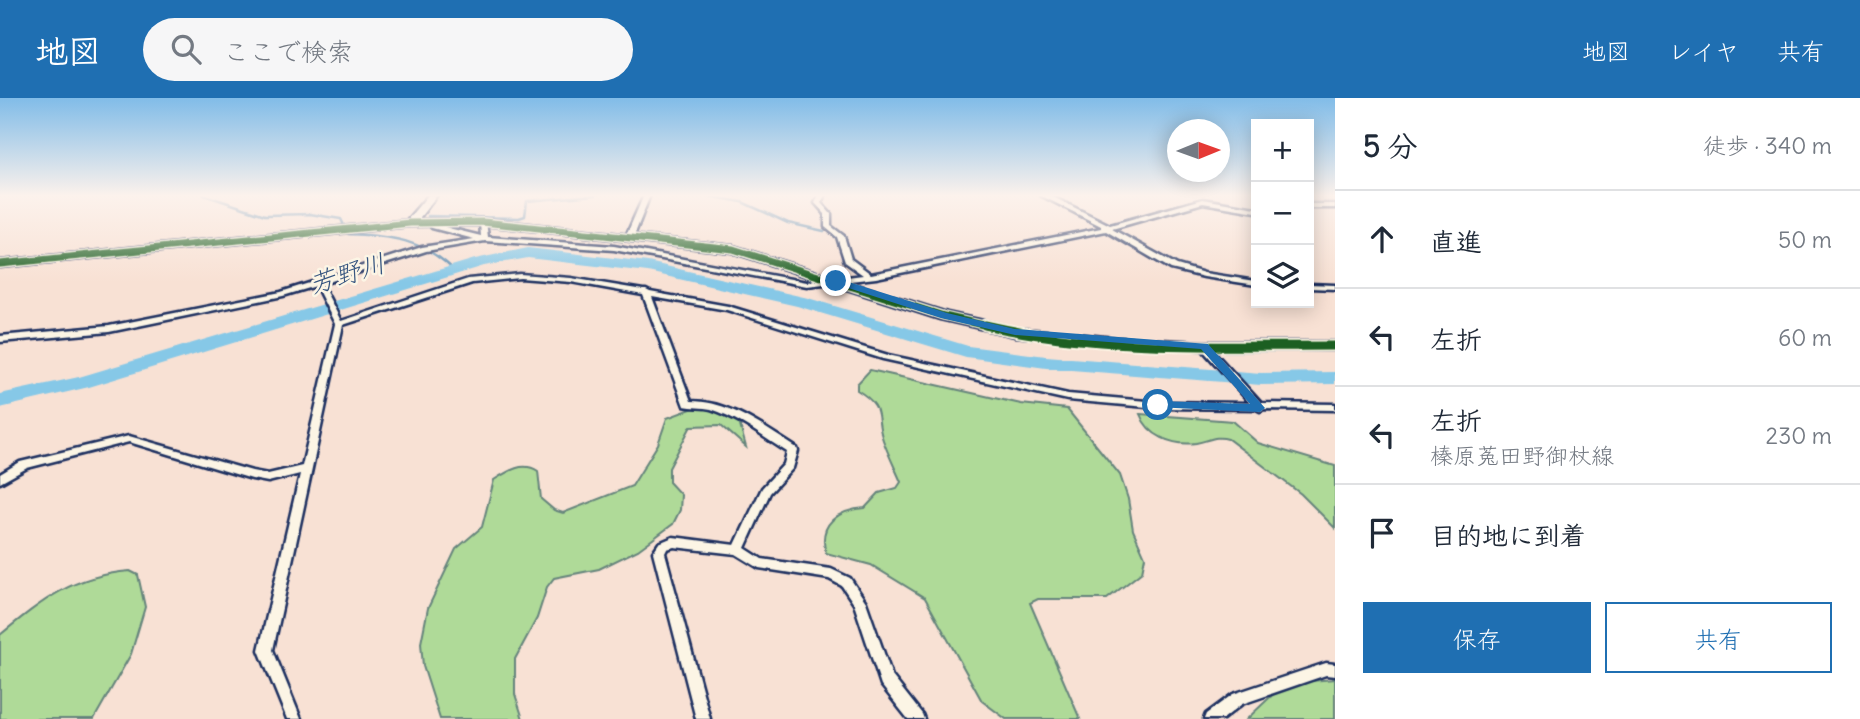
<!DOCTYPE html>
<html lang="ja">
<head>
<meta charset="utf-8">
<style>
	body { margin:0; font-family:Delius,"Klee One",sans-serif; background:#f6f6f7; color:#1f2937 }
	.controls { position:absolute; right:21px; top:21px; display:grid; overflow:hidden; border-radius:0px; box-shadow:0 4px 18px #0003 }
	.controls button { width:63px; height:63px; display:grid; place-items:center; padding:0; border:0; border-bottom:2px solid #e0e1e3; background:#fff; color:#1f2937; font:35px sans-serif }
	.compass { position:absolute; left:1167px; top:21px; width:63px; height:63px; border-radius:50%; background:#fff; box-shadow:0 4px 18px #0003; rotate:89deg }
	.stop { position:absolute; width:21px; height:21px; margin:-16px; border:5px solid #1f6fb2; border-radius:50%; background:#fff }
	.stop.end { background:#1f6fb2; border-color:#fff; box-shadow:0 2px 7px #0008 }
	.list { margin:0; padding:0; list-style:none }
	h2 { display:flex; justify-content:space-between; align-items:center; height:91px; margin:0; padding:0 28px; font-size:30px }
	h2 small { font-size:23px; font-weight:400; color:#747a83 }
	.list li { display:grid; grid-template-columns:46px 1fr auto; gap:21px; align-items:center; box-sizing:border-box; height:98px; padding:0 28px; border-top:2px solid #e0e1e3 }
	.list b { display:block; font-size:26px; white-space:nowrap }
	.list p { margin:0; font-size:23px; white-space:nowrap; color:#747a83 }
	.list em { font-size:23px; font-style:normal; color:#747a83 }
	.actions { display:flex; gap:14px; padding:21px 28px }
	.actions a { flex:1; padding:16px 0; border:2px solid #1f6fb2; border-radius:0px; text-align:center; font-size:24px; color:#1f6fb2 }
	.actions .main { background:#1f6fb2; color:#fff }
	.icon { flex:none; width:38px; height:38px; fill:none; stroke:currentColor; stroke-width:2; stroke-linecap:round; stroke-linejoin:round }
	.map { position:relative; flex:none; width:1335px; height:621px; overflow:hidden }
	header { display:flex; align-items:center; gap:42px; box-sizing:border-box; height:98px; padding:0 35px; background:#1f6fb2; color:#fff }
	header strong { font-size:33px }
	nav { display:flex; gap:38px; margin-inline-start:auto; font-size:24px }
	.search { width:490px; height:63px; background:#f6f6f7; display:flex; align-items:center; gap:18px; box-sizing:border-box; padding:0 24px; border-radius:38px; color:#747a83; font-size:26px }
	main { display:flex }
	aside { flex:1; background:#fff }
	.map>svg:first-child { display:block }
	.green { fill:#afda98; stroke:#65847b; stroke-width:2 }
	.lines { fill:none; stroke-linecap:round; stroke-linejoin:round }
	.stream { stroke:#5b8bb0; stroke-width:2.5 }
	.river { fill:#86c8e7; fill-rule:evenodd }
	.street-casing { stroke:#1b2f5e; stroke-width:5 }
	.secondary-casing { stroke:#1b2f5e; stroke-width:5 }
	.primary-casing { stroke:#1b2f5e; stroke-width:5 }
	.street { fill:#fcf5e5; fill-rule:evenodd }
	.secondary { fill:#fcf5e5; fill-rule:evenodd }
	.primary { fill:#fcf5e5; fill-rule:evenodd }
	.cycleway-far1-casing { stroke:#fcf5e5; stroke-width:10 }
	.cycleway-casing { stroke:#fcf5e5; stroke-width:13 }
	.cycleway-far1 { stroke:#1b5e20; stroke-width:7 }
	.cycleway { stroke:#1b5e20; stroke-width:9 }
	.route { fill:#1f6fb2 }
	.labels { text-anchor:middle; dominant-baseline:central; stroke-width:5; stroke-linejoin:round; paint-order:stroke }
	.water-label { font-size:26px; font-style:italic; fill:#365580; stroke:#fcf5e5 }
</style>
</head>
<body>
<header>
<strong>地図</strong>
<div class="search"><svg class="icon" aria-label="search" viewBox="0 0 24 24"><circle cx="10" cy="10" r="6"/><path d="M15 15l6 6"/></svg>ここで検索</div>
<nav><a>地図</a><a>レイヤ</a><a>共有</a></nav>
</header>
<main>
<div class="map">
<svg width="1335" height="621" viewBox="0 0 1335 621">
	<rect width="100%" height="100%" fill="#f8e1d4"/>
	<filter id="ink" filterUnits="userSpaceOnUse"><feTurbulence type="fractalNoise" baseFrequency=".0143" numOctaves="2"/><feDisplacementMap in="SourceGraphic" scale="14" xChannelSelector="R" yChannelSelector="G"/><feConvolveMatrix kernelMatrix="1 2 1 2 8 2 1 2 1" color-interpolation-filters="sRGB"/></filter>
	<g filter="url(#ink)">
		<path class="green" d="M870,272l151,34 46,5 53,66 8,24 5,31 12,27 -3,15 -35,27h-69l-8,4 50,116h-74l-24,-18 -57,-103 -54,-33 -45,-12c-9,-30 13,-43 39,-45l14,-15 18,-5 4,-6c-6,-14 -13,-28 -18,-42 -9,-26 3,-32 -26,-50v-6z
			M699,308l26,8 14,8 7,25 -25,-22 -30,1 -22,42v14l12,13 -1,15 -7,14 -35,26 -39,19 -45,9 -7,9 -10,31 -22,41v35l8,25h-83l-17,-53 -2,-23 7,-35 28,-59 26,-22 12,-47c14,-9 29,-19 44,-9l3,28 13,11 9,3 69,-27 26,-42 9,-26z
			M1140,316l93,7 25,22 77,23v62l-34,-34 -73,-55c-13,-4 -19,2 -32,4 -24,3 -48,-7 -56,-29z
			M130,473l8,4 7,32 -14,47 -37,65h-94v-84c44,-36 72,-59 130,-64z
			M1335,581v40h-88l38,-36z"/>
		<g class="lines">
			<path class="stream" d="M204,97l61,20 45,-1 31,5 7,15c43,2 74,5 106,36
				M703,97l39,7 46,21 36,8
				M428,118l91,2 6,-2 2,-15 68,-6"/>
			<path class="river" d="M528,150l120,14 160,36 160,48 78,10 215,17 74,-1v12l-74,1 -215,-17 -80,-11 -169,-51 -149,-34 -120,-14 -44,8 -395,121 -89,21v-14l79,-17 396,-118z"/>
			<g class="street-casing">
				<path id="street" d="M644,97h6l-16,41 -6,1 -2,-1z
					M819,97h6l-4,8 10,11v12l13,10 7,23 20,15 230,-46v-2l-61,-31h9l61,30 93,-26 53,9v4l-53,-9 -91,26 65,36 27,8 52,8v4l-52,-8 -33,-8 -65,-38 -230,47 -69,8 -193,-36 -129,-9 -59,10 -104,33 19,37 127,-42 52,-5 51,4 72,12h3l4,2 78,14 160,49 180,39 90,8 92,1 -49,-55 -1,-2 4,-3 3,1 54,59 74,1v6l-71,-1 -4,2 -4,-2 -98,-1 -90,-8 -185,-41 -156,-49 -75,-13 39,104c39,0 74,27 106,47l1,3 -5,17 -23,25 -25,55 17,11 69,10 19,9 16,24 26,74 30,38 2,5h-16l-27,-34 -27,-81 -12,-18 -13,-7 -70,-11 -23,-14 -62,-7 -7,2 -2,4 45,166h-14l-43,-167 6,-9 14,-6 62,8 27,-57 22,-24 3,-12c-24,-15 -48,-34 -76,-43 -9,-2 -18,-1 -27,-3l-41,-111 -72,-13 -51,-4 -48,5 -129,42 -70,325 28,69h-14l-28,-69 41,-176 -32,8 -16,-3 -123,-37 -102,26 -27,15v-9l20,-12 109,-26 123,35 16,3 34,-8 33,-142 -19,-38 -33,10 -174,36 -109,10v-6l109,-10 172,-34 141,-45 52,-8 -42,-11 -6,-6 3,-2 7,5 45,11 -1,-14 3,-2 3,2 2,15 126,9 193,36 56,-7 -18,-13 -8,-25 -12,-10v-13l-10,-11z
					M1309,106h26v4h-26z
					M1309,186l26,1v4l-26,-1z
					M1326,565l9,1v12l-9,-1 -84,29 -19,15h-19l2,-5 27,-20z"/>
			</g>
			<g class="secondary-casing">
				<path id="secondary" d="M428,97h9l-23,30h-8v-4z"/>
			</g>
			<g class="primary-casing">
				<path id="primary" d="M483,121l250,27 214,67 68,15 100,10 89,4h131v8h-131l-89,-4 -100,-10 -75,-17 -208,-67 -249,-27 -73,1 -410,41v-6l410,-41z"/>
			</g>
			<use href="#street" class="street"/>
			<use href="#secondary" class="secondary"/>
			<use href="#primary" class="primary"/>
			<g class="cycleway-far1-casing">
				<path id="cycleway-far1" d="M0,166l410,-41 73,-1 250,27 211,67 48,11"/>
			</g>
			<g class="cycleway-casing">
				<path id="cycleway" d="M985,227c113,26 234,21 350,21"/>
			</g>
			<use href="#cycleway-far1" class="cycleway-far1"/>
			<use href="#cycleway" class="cycleway"/>
		</g>
	</g>
	<linearGradient id="sky" x2="0" y2="1"><stop stop-color="#81bce8"/><stop offset="0.53" stop-color="#fcf2ec"/><stop offset="1" stop-color="#fcf2ec" stop-opacity="0"/></linearGradient>
	<rect width="1335" height="184" fill="url(#sky)"/>
	<path class="route" d="M836,180l111,35 68,16 193,15 57,64 -5,4 -106,-5v-5l4,-1 92,3 -49,-55 -186,-14 -74,-17 -108,-35z"/>
	<g class="labels">
		<g class="water-label">
			<text transform="translate(347 175) rotate(-17)">芳野川</text>
		</g>
	</g>
</svg>
<div class="controls">
<button>+</button>
<button>−</button>
<button><svg class="icon" aria-label="layers" viewBox="0 0 24 24"><path d="M12 4l9 5-9 5-9-5zM3 14l9 5 9-5"/></svg></button>
</div>
<svg class="compass" viewBox="-18 -18 36 36"><path d="M0-13l5 13h-10z" fill="#e53935"/><path d="M0 13l5-13h-10z" fill="#747a83"/></svg>
<div class="stop" style="left:1158px;top:307px"></div>
<div class="stop end" style="left:836px;top:183px"></div>
</div>
<aside>
<h2>5 分<small>徒歩 · 340 m</small></h2>
<ul class="list">
<li><svg class="icon" aria-label="ahead" viewBox="0 0 24 24"><path d="M12 20V5M6 11l6-6 6 6"/></svg><div><b>直進</b></div><em>50 m</em></li>
<li><svg class="icon" aria-label="left" viewBox="0 0 24 24"><path d="M17 20v-9H6M10 6l-5 5 5 5"/></svg><div><b>左折</b></div><em>60 m</em></li>
<li><svg class="icon" aria-label="left" viewBox="0 0 24 24"><path d="M17 20v-9H6M10 6l-5 5 5 5"/></svg><div><b>左折</b><p>榛原菟田野御杖線</p></div><em>230 m</em></li>
<li><svg class="icon" aria-label="arrive" viewBox="0 0 24 24"><path d="M6 21V4h12l-3 4 3 4H6"/></svg><div><b>目的地に到着</b></div></li>
</ul>
<div class="actions"><a class="main">保存</a><a>共有</a></div>
</aside>
</main>
</body>
</html>
